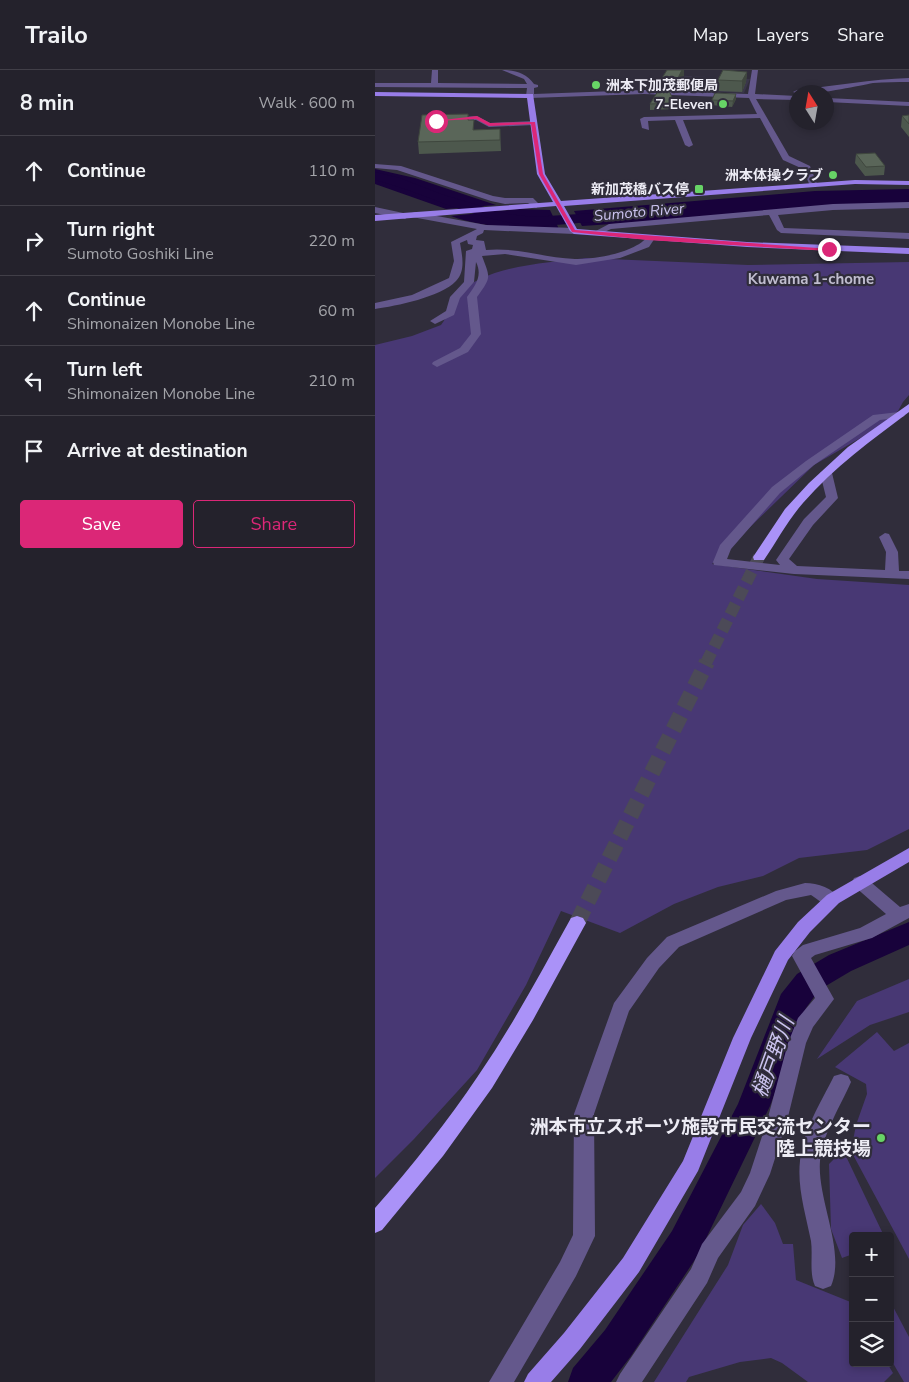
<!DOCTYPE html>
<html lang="en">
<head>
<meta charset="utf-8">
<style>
	body { margin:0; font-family:"Nunito Sans","Noto Sans JP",sans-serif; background:#2c2a34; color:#f1f3f6 }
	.controls { position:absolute; right:15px; bottom:15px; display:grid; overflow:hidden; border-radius:5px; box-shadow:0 2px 8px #0003 }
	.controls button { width:45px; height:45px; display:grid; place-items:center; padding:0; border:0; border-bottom:1px solid #413f48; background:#24222c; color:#f1f3f6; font:25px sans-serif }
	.compass { position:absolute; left:414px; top:15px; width:45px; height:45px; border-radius:50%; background:#24222c; box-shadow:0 2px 8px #0003; rotate:349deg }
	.stop { position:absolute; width:15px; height:15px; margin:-11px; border:4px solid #db2777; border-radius:50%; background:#fff }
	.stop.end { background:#db2777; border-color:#fff; box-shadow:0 1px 5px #0008 }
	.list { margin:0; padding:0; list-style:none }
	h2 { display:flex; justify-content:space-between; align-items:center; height:65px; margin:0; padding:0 20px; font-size:21px }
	h2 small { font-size:16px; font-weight:400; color:#a3a4a9 }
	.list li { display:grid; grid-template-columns:32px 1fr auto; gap:15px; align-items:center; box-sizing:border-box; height:70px; padding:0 20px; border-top:1px solid #413f48 }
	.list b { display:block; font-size:19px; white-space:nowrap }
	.list p { margin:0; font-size:16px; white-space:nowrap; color:#a3a4a9 }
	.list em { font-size:16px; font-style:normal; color:#a3a4a9 }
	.actions { display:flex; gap:10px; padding:15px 20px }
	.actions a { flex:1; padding:11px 0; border:1px solid #db2777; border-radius:5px; text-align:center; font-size:18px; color:#db2777 }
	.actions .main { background:#db2777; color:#fff }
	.icon { flex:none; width:28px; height:28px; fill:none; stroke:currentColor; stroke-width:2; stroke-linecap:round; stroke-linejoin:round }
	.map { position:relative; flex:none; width:534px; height:1312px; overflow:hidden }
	header { display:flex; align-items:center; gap:30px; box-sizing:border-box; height:70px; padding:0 25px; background:#24222c; border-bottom:1px solid #413f48 }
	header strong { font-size:24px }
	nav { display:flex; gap:28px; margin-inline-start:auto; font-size:18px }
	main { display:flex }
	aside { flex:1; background:#24222c }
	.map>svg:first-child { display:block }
	.built { fill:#3a364a }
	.green { fill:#483874 }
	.water { fill:#18023b }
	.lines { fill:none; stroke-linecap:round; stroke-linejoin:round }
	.river { fill:#18023b; fill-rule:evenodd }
	.highway-tunnel-far1 { stroke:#4c4a57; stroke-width:12; stroke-dasharray:12 6; stroke-linecap:butt }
	.highway-tunnel { stroke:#4c4a57; stroke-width:16; stroke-dasharray:16 8; stroke-linecap:butt }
	.minor { fill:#64588c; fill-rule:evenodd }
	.major { fill:#987de8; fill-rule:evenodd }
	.highway { fill:#aa92f8; fill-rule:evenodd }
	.wall { fill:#4d584d }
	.shaded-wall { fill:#3f473e }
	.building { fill:#5a6659; stroke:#3f473e }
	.route { fill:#db2777 }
	.poi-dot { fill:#67d466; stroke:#302d3b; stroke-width:2 }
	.labels { text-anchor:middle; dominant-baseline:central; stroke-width:4.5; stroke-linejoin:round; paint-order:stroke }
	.far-poi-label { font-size:14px; font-weight:bold; fill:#edecf5; stroke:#302d3b; text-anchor:end }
	.far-water-label { font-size:15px; font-style:italic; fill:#cbc3ef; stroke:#302d3b }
	.far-neighbourhood-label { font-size:15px; font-weight:bold; fill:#c0bdcf; stroke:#302d3b }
	.near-poi-label { font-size:19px; font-weight:bold; fill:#edecf5; stroke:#302d3b; text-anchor:end }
	.near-water-label { font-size:21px; font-style:italic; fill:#cbc3ef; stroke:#302d3b }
</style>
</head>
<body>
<header>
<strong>Trailo</strong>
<nav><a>Map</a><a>Layers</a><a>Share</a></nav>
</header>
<main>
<aside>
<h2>8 min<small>Walk · 600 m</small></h2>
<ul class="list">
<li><svg class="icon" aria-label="ahead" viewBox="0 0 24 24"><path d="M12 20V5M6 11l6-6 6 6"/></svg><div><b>Continue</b></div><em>110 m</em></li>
<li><svg class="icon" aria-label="right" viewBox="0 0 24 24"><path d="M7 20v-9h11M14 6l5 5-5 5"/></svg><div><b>Turn right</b><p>Sumoto Goshiki Line</p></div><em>220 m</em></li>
<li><svg class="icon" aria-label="ahead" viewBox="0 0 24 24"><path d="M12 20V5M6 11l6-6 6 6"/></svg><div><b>Continue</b><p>Shimonaizen Monobe Line</p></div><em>60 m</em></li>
<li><svg class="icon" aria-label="left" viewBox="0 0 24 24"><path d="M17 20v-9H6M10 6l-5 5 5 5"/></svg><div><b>Turn left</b><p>Shimonaizen Monobe Line</p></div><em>210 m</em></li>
<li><svg class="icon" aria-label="arrive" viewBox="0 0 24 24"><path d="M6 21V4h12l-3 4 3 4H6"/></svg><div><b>Arrive at destination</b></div></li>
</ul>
<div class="actions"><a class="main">Save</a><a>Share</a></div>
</aside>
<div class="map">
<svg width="534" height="1312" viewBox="0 0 534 1312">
	<rect width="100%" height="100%" fill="#302d3b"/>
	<path class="built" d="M293,5l82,4 -6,14 -83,-4z"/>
	<path class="green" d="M211,188l162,7 161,-3v133l-6,7 -5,9 -17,15 -67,39 -102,99 105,15 92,6v244l-42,21 -68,8 -36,18 -45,11 -44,17 -54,29 -59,-22 -35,74 -49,85 -63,69 -39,39v-833l37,-9 29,-11c7,-9 10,-22 17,-30 27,-30 90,-32 128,-37z
		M534,909v33l-39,13 -53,34 40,-58z
		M502,962l17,19 15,-8v216l-58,-108 5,-26 11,-31 -1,-10 -31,-17z
		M468,1080l41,86h-31v18l-11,4 -11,-29 -2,-65z
		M386,1134l14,19 8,21h10l3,36 57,23v60h34l6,10 -9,9h-76l-26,-19 -11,-5 -31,4 -51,15 -3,5h-32l74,-117 15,-40z
		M515,1231l19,36v45h-5l-14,-24z"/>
	<path class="water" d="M0,99l40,9 81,27 -50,4 -71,-25z
		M534,119v15l-327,22 -8,-15 241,-20z
		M144,139l31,1 9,19c-36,-2 -74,0 -108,-13z"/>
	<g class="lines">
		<path class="river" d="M0,102l25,6 41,16 67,20 25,3 77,-5 5,1 2,3 -2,3 -5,1c-34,3 -70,9 -103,2 -46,-8 -88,-31 -132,-42z
			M534,852v23l-58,26 -32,19 -13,18 -36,98 -72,149 -67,101 -20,26h-43l5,-14 32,-38 67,-99 66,-127 43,-110 16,-20 32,-19z"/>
		<path class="highway-tunnel-far1" d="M331,593l53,-106"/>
		<path class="highway-tunnel" d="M202,853l130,-261"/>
		<path class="minor" d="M57,0h6v13l89,1 -3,-5 -22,-9c13,0 24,3 32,14l4,1v2l-4,1v6l110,-4 104,4 4,-24h6l-3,24 42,2v4l-41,-1 33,57 21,10 7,18 -7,2 -7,-17 -20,-9 -23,-42 -77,2 10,25 -4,2 -4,-2 -10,-25 -27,1 1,9 -7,-2 -2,-9 4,-2 113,-3 -8,-16 -105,-4 -114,4 -4,-2 1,-8 -152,-1v-4h56z
			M534,8v4c-12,0 -24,0 -36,1 -16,3 -69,15 -80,9l4,-2c38,-4 74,-11 112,-12z
			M452,28l82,4v4l-82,-4z
			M102,46l13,7 43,-2 4,2 -4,2 -44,2 -13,-7 -27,2 -4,-2 4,-2z
			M0,94l26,2 92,30 12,2h28l7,7 -4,3 -8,-5 -23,1 -14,-3 -94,-31 -22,-2z
			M534,132v6l-76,2 -55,5 6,13 125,5v6l-128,-6 -4,-3 -8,-15 -158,14 -13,6 -4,-3 15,-8 224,-20z
			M0,137l33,7 1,2 -4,3 -30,-6z
			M40,142l71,13 88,3 4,3 -4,3 -90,-4 -1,3 -6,3 -1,4 8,1 2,9c31,-3 59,8 89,9 19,1 62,-7 73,-23l3,-1 4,3 -6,9 -29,11 -44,7 -71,-11 -23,2c8,22 10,20 -5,41l4,37 -13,18 -31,15 -5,-3 1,-2 27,-14 11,-14 -4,-37c8,-11 16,-21 9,-35l-2,20 -14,16 -6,17 -19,9 -5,-3 16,-10 4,-14 14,-15 2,-31 6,-2 1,-4 -5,-1 -1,-4 -7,3c2,12 6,28 -4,38 -15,16 -60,25 -81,28v-6l37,-8 37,-17 5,-17 -3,-19 26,-13 -65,-12v-4z
			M524,342l4,1 2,2 -2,2 -23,3 -66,45 -34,28 -49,56 -4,10 53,6 -4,-5 28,-41 22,-22 -6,-24 6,-4 6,4 6,25 -25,27 -24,34 8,7 88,4 1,-18 -7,-15 6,-4 4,1 9,18 1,19h10v8l-115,-5 -80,-9 -1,-3 7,-17 52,-58 34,-26 67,-46z
			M485,806l6,2 34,29 9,-3v14l-37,20 -57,17 -4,3 23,41 -21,28 -7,16 -19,78 -17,53 -15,32 -37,52 -11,25 -65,99h-26l4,-8 71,-105 11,-25 39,-52 9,-19 17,-52 21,-78 10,-25 17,-20 -23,-42 3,-5 8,-6 57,-17 26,-14 -32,-28 -2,-4 2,-4z
			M430,813c13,0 28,5 35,17l-3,4c-11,4 -17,-3 -26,-9l-25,5 -107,47 -20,21 -30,43 -35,103 1,122 -19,40 -62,106h-25l71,-120 13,-27 1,-121 40,-111 33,-45 20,-21 109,-46z
			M466,1004l7,2 3,6c-11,25 -28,51 -31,79 -3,39 26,90 11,125l-8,3 -8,-3c-6,-13 -2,-30 -4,-45 -5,-26 -14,-53 -11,-80 2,-29 21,-59 34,-85z"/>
		<path class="major" d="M0,22l158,2 12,80 16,27 294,-21 54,1v4l-54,-1 -291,22 13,23 170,13 162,6v6l-162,-7 -173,-13 -4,-3 -14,-25 -181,15v-6l178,-13 -16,-28 -10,-76 -152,-2z
			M534,778v14l-70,41 -29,29 -22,28 -37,78 -53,133 -59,101 -59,77 -29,33h-27l4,-8 36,-41 59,-75 60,-97 50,-123 42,-87 23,-29 29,-27z"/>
		<path class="highway" d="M534,334v8c-37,28 -75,55 -106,91 -15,17 -26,38 -39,57h-10l-1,-3 32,-48 24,-26 39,-36z
			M202,846l6,2 3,5 -53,97 -41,68 -49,68 -61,74 -7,3v-25c37,-42 72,-86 103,-132 35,-51 63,-104 93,-158z"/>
	</g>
	<path class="wall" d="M372,2l-1,10 -4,10 -24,-1v-11z
		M309,7l-6,11 -16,1v-11z
		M361,29l-4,8 -21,-2 1,-5z
		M300,33v6l-25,1v-6z
		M93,44l1,6 5,10 26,-1 1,22 -82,3 -1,-12z
		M534,45v22l-8,-10 1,-11z
		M481,84l29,12 -1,9 -19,1 -10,-13z"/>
	<path class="shaded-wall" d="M307,0h2v7l-6,11v-10z
		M372,2l-1,10 -4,10v-11z
		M361,24v5l-4,8 1,-6z"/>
	<path class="building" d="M292,0h15l-4,8h-16z
		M348,0l24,2 -5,9 -24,-1z
		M283,21h11l6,12 -25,1z
		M340,23l21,1 -3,7 -21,-1z
		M93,44v6h6l-1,10 27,-1v11l-82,2 4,-27z
		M534,45v9l-7,-8z
		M500,83l10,13 -19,1 -10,-13z"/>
	<path class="route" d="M102,46l13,7 45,-1 8,52 32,56 256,19 -2,2 -182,-11 -75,-8 -33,-58 -8,-50 -42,2 -13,-7 -42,2z"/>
	<g class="poi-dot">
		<circle cx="221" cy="15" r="5"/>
		<circle cx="348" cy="34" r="5"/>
		<circle cx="458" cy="105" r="5"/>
		<rect x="319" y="114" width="10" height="10" rx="2.5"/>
		<circle cx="506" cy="1068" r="5"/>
	</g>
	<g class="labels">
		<g class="far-poi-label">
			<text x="231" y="15" text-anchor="start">洲本下加茂郵便局</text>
			<text x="338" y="34">7-Eleven</text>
			<text x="448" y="105">洲本体操クラブ</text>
			<text x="314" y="119">新加茂橋バス停</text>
		</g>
		<g class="far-water-label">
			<text transform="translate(264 142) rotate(-5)">Sumoto River</text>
		</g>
		<g class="far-neighbourhood-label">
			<text x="436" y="209">Kuwama 1-chome</text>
		</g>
		<g class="near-poi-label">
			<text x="496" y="1057">洲本市立スポーツ施設市民交流センター<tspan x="496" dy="22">陸上競技場</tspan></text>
		</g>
		<g class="near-water-label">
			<text transform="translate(398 987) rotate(-70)">樋戸野川</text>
		</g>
	</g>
</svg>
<div class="controls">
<button>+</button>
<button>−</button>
<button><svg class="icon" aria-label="layers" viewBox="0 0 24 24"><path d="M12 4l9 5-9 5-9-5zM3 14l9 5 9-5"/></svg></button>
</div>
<svg class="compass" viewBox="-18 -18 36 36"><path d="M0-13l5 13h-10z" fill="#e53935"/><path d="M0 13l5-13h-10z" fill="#a3a4a9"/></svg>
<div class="stop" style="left:61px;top:51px"></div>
<div class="stop end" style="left:454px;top:179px"></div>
</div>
</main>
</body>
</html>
